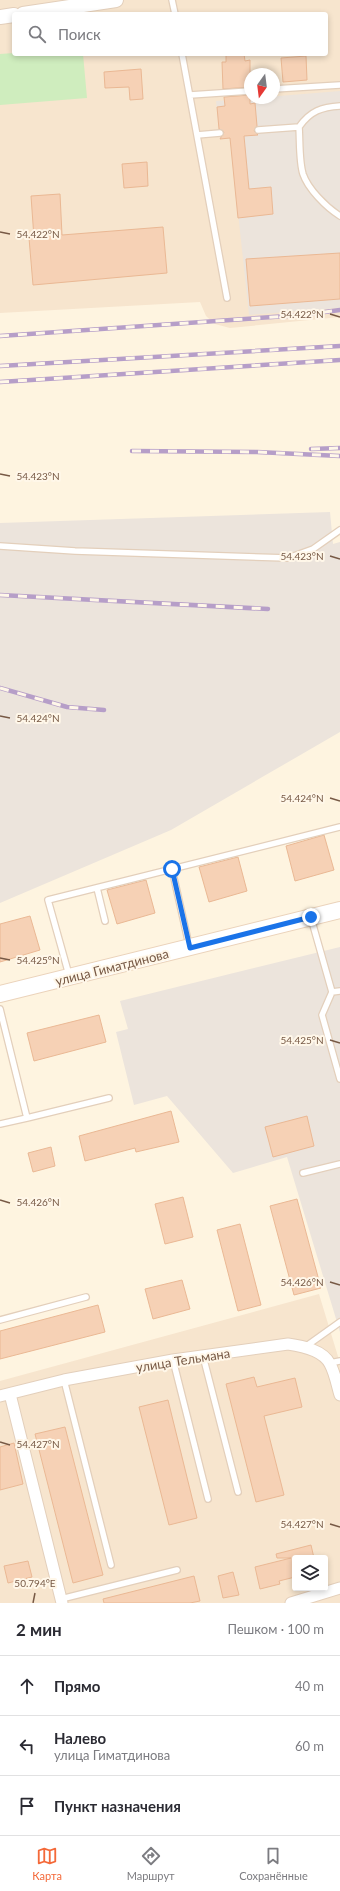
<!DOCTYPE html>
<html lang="ru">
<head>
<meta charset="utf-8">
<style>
	body { margin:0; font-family:Lato,sans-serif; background:#f7f7f7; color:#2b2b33 }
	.controls { position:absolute; right:12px; bottom:12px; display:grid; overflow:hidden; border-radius:4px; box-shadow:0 2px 6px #0003 }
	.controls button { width:36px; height:36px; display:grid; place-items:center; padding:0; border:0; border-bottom:1px solid #e1e1e2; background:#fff; color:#2b2b33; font:20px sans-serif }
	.compass { position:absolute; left:244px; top:68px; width:36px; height:36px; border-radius:50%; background:#fff; box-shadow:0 2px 6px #0003; rotate:194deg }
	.stop { position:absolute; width:12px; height:12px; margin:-9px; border:3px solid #1a73e8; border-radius:50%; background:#fff }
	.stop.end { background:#1a73e8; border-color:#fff; box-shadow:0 1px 4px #0008 }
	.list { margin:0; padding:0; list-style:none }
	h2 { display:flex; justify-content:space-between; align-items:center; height:52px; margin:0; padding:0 16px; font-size:17px }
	h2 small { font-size:13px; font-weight:400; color:#7c7c81 }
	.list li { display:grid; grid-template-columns:26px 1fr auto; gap:12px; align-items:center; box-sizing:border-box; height:60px; padding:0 16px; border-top:1px solid #e1e1e2 }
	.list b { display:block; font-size:15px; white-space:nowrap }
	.list p { margin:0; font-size:13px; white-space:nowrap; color:#7c7c81 }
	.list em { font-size:13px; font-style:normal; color:#7c7c81 }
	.icon { flex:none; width:22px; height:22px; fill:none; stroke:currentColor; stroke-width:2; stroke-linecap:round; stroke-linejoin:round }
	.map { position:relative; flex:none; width:340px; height:1603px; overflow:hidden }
	.search { position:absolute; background:#fff; box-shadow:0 2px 6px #0003; left:12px; right:12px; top:12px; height:44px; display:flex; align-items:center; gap:10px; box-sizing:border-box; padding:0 14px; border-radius:4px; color:#7c7c81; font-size:15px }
	.sheet { height:232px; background:#fff }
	nav { display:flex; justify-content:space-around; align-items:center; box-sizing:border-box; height:56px; border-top:1px solid #e1e1e2; background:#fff; font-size:11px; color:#7c7c81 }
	nav a { display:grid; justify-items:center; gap:2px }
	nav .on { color:#f46939 }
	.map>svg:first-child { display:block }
	.residential { fill:#f7e5ce; fill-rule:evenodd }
	.industrial { fill:#ece4dc }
	.green { fill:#cfedbe }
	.building { fill:#f6d1b5; stroke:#eab894 }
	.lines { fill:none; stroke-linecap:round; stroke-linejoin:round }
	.service-casing { stroke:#e3cfbb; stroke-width:8 }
	.minor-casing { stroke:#e3cfbb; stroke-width:13 }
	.tertiary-casing { stroke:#e3cfbb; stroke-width:16 }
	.secondary-casing { stroke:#ebd3bb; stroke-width:18 }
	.service { stroke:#fff; stroke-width:5.5 }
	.minor { stroke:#fff; stroke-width:11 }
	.tertiary { stroke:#fff; stroke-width:14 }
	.secondary { stroke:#fff; stroke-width:16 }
	.rail-casing { stroke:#b69ec8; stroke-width:4.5 }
	.rail { stroke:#fff7e9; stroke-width:3; stroke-dasharray:9; stroke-linecap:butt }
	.route { stroke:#1a73e8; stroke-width:5 }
	.ticks { fill:none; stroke:#775945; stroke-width:1.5 }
	.labels { text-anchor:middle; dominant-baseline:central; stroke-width:4; stroke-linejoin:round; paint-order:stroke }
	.street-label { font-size:13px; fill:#775945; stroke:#fff7e9 }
	.ticks-label { font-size:10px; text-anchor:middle; fill:#775945; stroke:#fff7e9; stroke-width:4; stroke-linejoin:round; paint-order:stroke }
</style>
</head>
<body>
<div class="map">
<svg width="340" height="1603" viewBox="0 0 340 1603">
	<rect width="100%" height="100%" fill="#fef4e0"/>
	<path class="residential" d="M0,0h340v317l-110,11 -15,-4 -9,-8 -6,-14 -200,11zM14,14h312v40h-312zM250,74h24v24h-24z
		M319,1294l21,69v240h-340v-222zM295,1558h30v30h-30z"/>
	<path class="industrial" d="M340,91v217l-91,7 -19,-177 -10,1 -4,-38z
		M330,512l3,32 7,-2v190l-169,98 -171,73v-380z
		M340,947v385l-53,-175 -54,16 -66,-77 -33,9 -18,-73 12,-3 -8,-28z"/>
	<path class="green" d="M14,53v1h69l4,44 -87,7v-51z"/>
	<path class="building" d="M226,54h18l1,7 5,-1v27l-27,2 -1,-27h4z
		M306,56l1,24 -24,2 -2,-24z
		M141,69l2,30 -13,1 -1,-13 -24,1 -1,-16z
		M250,95v9l5,-1 2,23 -3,5 4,4 -14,1 5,53 22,-2 2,27 -35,4 -8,-80 -10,1 4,-7 -5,-3 -2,-22 8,-1 -1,-9z
		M147,162l1,24 -24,2 -2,-24z
		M60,194l2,41 101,-8 4,46 -134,12 -4,-47h5l-3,-42z
		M340,253v46l-90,7 -4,-47z
		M324,835l10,35 -39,11 -9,-35z
		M238,857l9,34 -38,11 -10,-35z
		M146,880l9,33 -38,11 -10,-34z
		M30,916l10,34 -40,12v-38z
		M99,1015l7,27 -72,19 -7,-28z
		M171,1111l8,31 -43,10 -1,-4 -50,13 -6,-25z
		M307,1116l7,30 -41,11 -8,-30z
		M51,1147l4,19 -22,6 -5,-19z
		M183,1197l10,40 -28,7 -10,-40z
		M297,1199l24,89 -27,7 -24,-89z
		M240,1224l21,81 -23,6 -21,-81z
		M182,1280l8,29 -37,10 -8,-30z
		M98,1305l7,27 -105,27v-28z
		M254,1377l3,10 38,-9 7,29 -38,9 20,79 -28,7 -30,-118z
		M168,1400l29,118 -28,7 -30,-118z
		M65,1427l38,148 -30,8 -38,-149z
		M14,1443l9,41 -23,6v-43z
		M311,1545l3,13h-19v19l-16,4 1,3 -20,5 -5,-22 36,-9h-14l-1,-4z
		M28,1561l4,16 -24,6 -4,-17z
		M233,1572l6,23 -16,3 -5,-22z
		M194,1576l6,25 -10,2h-86l-1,-4z"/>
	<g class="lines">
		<g class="service-casing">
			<path id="service" d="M172,0l3,14
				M182,54l45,244
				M274,89l66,-4
				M190,95l60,-4
				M340,106c-18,1 -30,5 -41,21 1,14 0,34 4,47 5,15 23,33 37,42
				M258,130l41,-3
				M197,135l23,-2
				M0,546l75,5 213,7 25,-9 27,-19
				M172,869l17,76
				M97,888l8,33
				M311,918l21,74 -10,23 18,64
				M69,975l-21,-75 292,-73
				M332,992l8,-1
				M0,1009l27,109 82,-20
				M0,1124l27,-6
				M303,1173l37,-9
				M0,1320l86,-23
				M305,1347l35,-25
				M203,1356l35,136
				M173,1360l35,139
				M330,1363l10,-2
				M64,1380l47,185
				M61,1599l116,-29"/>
		</g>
		<g class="minor-casing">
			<path id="minor" d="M10,1394l52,209
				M0,1396l64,-16 109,-20 115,-16c14,2 35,6 42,20 5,9 7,21 10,31
				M291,1603l49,-15"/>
		</g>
		<g class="tertiary-casing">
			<path id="tertiary" d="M23,14l93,-14
				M0,17l14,-2"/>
		</g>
		<g class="secondary-casing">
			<path id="secondary" d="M0,994l340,-84"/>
		</g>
		<use href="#service" class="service"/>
		<use href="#minor" class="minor"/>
		<use href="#tertiary" class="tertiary"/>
		<use href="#secondary" class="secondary"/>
		<g class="rail-casing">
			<path id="rail" d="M0,336l302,-21 38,-5
				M0,366l340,-20
				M0,382l340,-22
				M311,449l29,-1
				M132,451l125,1 83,4
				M0,595l268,14
				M0,688l67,19 37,3"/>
		</g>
		<use href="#rail" class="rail"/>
	</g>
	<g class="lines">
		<path class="route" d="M172,869l18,79 121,-31"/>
	</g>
	<path class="ticks" d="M0,232l10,2M330,314l10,3M0,474l10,2M330,556l10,3M0,716l10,2M330,798l10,3M0,958l10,2M330,1040l10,3M0,1200l10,3M330,1282l10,3M0,1442l10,3M330,1524l10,3M33,1603l2,-10"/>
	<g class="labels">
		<g class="street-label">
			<text transform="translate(112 967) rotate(-14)">улица Гиматдинова</text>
			<text transform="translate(183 1360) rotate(-9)">улица Тельмана</text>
		</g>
	</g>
	<g class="ticks-label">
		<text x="38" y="238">54.422°N</text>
		<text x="302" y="318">54.422°N</text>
		<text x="38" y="480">54.423°N</text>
		<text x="302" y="560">54.423°N</text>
		<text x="38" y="722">54.424°N</text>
		<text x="302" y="802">54.424°N</text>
		<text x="38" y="964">54.425°N</text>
		<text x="302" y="1044">54.425°N</text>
		<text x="38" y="1206">54.426°N</text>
		<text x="302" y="1286">54.426°N</text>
		<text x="38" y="1448">54.427°N</text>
		<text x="302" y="1528">54.427°N</text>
		<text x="35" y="1587">50.794°E</text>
	</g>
</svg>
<div class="controls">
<button><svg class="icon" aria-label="layers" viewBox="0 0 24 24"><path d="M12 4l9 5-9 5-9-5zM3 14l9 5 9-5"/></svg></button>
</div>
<svg class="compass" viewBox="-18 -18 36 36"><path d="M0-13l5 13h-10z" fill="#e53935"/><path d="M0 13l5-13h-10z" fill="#7c7c81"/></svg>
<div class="stop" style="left:172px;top:869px"></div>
<div class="stop end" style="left:311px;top:917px"></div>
<div class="search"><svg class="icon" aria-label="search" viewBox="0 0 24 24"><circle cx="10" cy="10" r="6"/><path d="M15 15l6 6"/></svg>Поиск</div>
</div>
<section class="sheet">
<h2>2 мин<small>Пешком · 100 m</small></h2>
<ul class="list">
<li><svg class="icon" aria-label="ahead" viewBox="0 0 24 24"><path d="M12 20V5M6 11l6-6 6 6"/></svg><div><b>Прямо</b></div><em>40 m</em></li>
<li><svg class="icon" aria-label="left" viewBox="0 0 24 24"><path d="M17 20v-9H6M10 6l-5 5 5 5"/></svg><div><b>Налево</b><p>улица Гиматдинова</p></div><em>60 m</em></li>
<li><svg class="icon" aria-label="arrive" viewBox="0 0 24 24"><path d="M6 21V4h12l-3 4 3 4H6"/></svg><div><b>Пункт назначения</b></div></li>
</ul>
</section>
<nav>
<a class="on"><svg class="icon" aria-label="map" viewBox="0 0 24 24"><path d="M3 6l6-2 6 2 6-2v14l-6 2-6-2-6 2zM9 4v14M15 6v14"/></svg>Карта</a>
<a><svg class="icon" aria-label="directions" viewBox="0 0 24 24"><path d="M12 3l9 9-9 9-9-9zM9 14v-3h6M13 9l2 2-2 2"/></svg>Маршрут</a>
<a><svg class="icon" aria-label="saved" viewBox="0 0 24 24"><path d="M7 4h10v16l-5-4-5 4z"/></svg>Сохранённые</a>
</nav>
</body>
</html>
